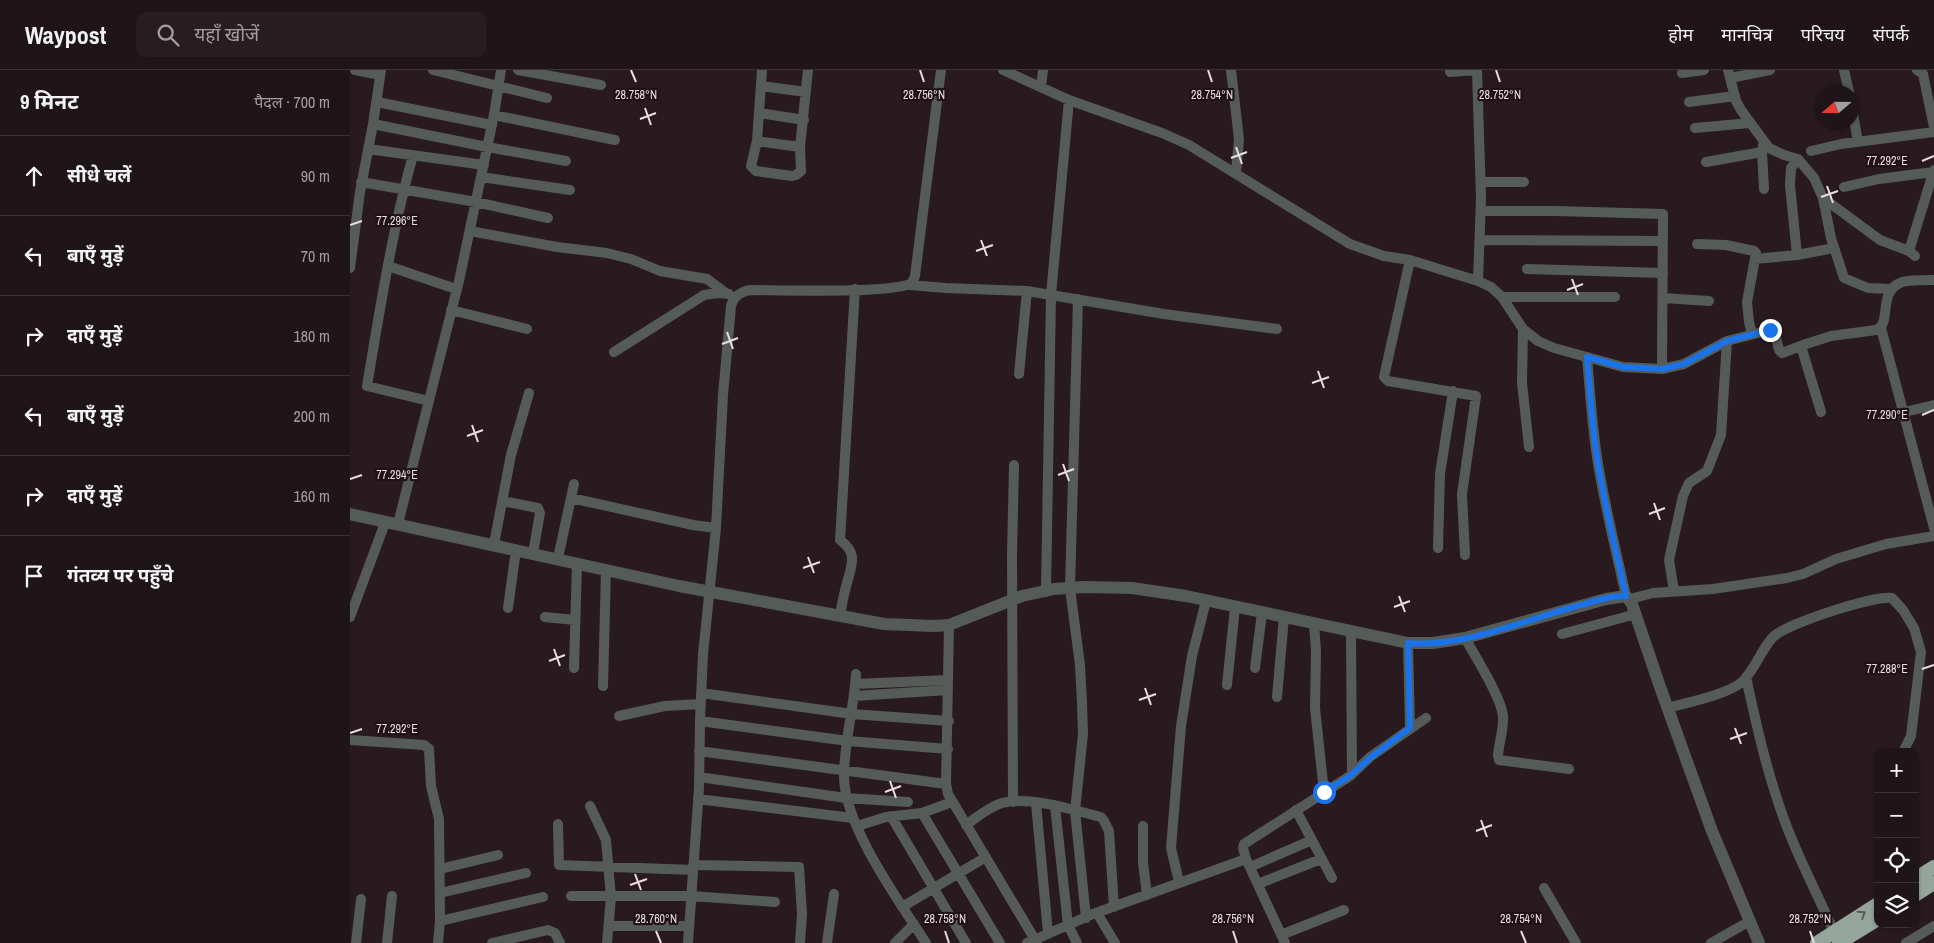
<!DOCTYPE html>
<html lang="hi">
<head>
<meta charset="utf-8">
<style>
	body { margin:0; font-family:"Archivo Narrow","Noto Sans Devanagari",sans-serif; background:#271d21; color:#f1f3f6 }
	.controls { position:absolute; right:15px; bottom:15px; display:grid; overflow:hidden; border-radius:10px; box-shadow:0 1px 4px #0004 }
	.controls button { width:45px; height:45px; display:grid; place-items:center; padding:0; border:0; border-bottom:1px solid #3c3337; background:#1f1418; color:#f1f3f6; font:25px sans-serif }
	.compass { position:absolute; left:1464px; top:15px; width:45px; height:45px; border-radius:50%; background:#1f1418; box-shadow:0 1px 4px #0004; rotate:250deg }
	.stop { position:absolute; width:15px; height:15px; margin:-11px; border:4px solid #1a73e8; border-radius:50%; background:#fff }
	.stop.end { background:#1a73e8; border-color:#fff; box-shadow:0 1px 5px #0008 }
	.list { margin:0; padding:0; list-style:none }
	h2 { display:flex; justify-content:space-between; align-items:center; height:65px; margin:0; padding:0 20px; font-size:21px }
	h2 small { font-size:16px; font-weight:400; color:#a19ea2 }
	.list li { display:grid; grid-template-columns:32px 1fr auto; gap:15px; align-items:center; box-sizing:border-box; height:80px; padding:0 20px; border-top:1px solid #3c3337 }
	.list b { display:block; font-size:19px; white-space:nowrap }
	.list em { font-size:16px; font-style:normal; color:#a19ea2 }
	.icon { flex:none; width:28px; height:28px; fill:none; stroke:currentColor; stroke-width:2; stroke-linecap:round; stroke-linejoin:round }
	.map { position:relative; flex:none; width:1584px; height:873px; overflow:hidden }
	header { display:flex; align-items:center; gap:30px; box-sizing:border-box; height:70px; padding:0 25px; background:#1f1418; border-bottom:1px solid #3c3337 }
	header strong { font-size:24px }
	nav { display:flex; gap:28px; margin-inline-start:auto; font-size:18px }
	.search { width:350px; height:45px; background:#271d21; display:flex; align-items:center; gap:12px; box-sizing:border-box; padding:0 18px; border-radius:10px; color:#a19ea2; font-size:19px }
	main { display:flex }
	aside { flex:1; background:#1f1418 }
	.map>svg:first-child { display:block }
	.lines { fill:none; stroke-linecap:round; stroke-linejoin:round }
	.minor { stroke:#555c57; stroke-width:10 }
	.tertiary { stroke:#555c57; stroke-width:12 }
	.trunk { stroke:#94a59b; stroke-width:14 }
	.oneway { stroke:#5a5b58 }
	.route { stroke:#1a73e8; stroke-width:6 }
	.ticks { fill:none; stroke:#e9dee2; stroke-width:2 }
	.ticks-label { font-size:12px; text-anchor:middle; fill:#e9dee2; stroke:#1f1116; stroke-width:4.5; stroke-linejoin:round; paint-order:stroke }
</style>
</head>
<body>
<header>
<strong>Waypost</strong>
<div class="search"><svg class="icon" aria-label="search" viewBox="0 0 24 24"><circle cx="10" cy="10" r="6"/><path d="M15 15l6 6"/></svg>यहाँ खोजें</div>
<nav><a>होम</a><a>मानचित्र</a><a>परिचय</a><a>संपर्क</a></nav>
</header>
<main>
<aside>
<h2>9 मिनट<small>पैदल · 700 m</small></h2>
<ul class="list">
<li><svg class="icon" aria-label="ahead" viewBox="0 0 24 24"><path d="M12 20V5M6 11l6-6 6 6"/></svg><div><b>सीधे चलें</b></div><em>90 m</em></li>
<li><svg class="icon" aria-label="left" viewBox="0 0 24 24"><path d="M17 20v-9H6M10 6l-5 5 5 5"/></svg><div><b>बाएँ मुड़ें</b></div><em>70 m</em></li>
<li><svg class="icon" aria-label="right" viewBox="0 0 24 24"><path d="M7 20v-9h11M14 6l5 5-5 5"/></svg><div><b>दाएँ मुड़ें</b></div><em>180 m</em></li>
<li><svg class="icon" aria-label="left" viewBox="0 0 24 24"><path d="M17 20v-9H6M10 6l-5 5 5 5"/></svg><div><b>बाएँ मुड़ें</b></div><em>200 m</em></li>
<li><svg class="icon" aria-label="right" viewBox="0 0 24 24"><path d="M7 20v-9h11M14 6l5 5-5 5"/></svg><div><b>दाएँ मुड़ें</b></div><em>160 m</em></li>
<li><svg class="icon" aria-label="arrive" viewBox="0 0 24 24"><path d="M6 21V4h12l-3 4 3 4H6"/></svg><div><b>गंतव्य पर पहुँचे</b></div></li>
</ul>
</aside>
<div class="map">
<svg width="1584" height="873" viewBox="0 0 1584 873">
	<rect width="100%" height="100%" fill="#291a20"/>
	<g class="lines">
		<path class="minor" d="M5,0l25,5
			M83,0l114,28
			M168,0l83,15
			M412,0l-5,71 -6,25 5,5 36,5 4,-1 5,-4 -1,-24 8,-77
			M653,0l66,30 93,33 27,12 161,99 34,12 26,4 68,21 13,6 11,10 21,32 15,12 16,7 69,19 39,2 22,-5 43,-23 43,-11 5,3 4,17 3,3 24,-9 25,-8 45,-6c17,-6 0,-38 26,-48 7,-2 24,-2 32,-2
			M881,0l8,69 -3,34
			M1127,0l4,128 -3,83
			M1378,0l8,31 5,9 28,38 15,7 14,4 -7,9 -1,17 7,70
			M1494,0l5,22
			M1567,0l6,4 11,53
			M1100,2l27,-2
			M1332,3l22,-3
			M1380,8l40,-8
			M411,16l45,6
			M691,17l2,-17
			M27,32l115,23
			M1339,32l46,-6
			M1502,38l6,34
			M410,43l44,7
			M144,45l121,25
			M23,54l114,23 79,14
			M1345,58l55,-5
			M407,71l43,6
			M1413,75l-1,7 2,37
			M18,79l116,16
			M1461,81l30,-7 93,-12
			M63,85c-21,76 -33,154 -46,231l62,15
			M1448,89l16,19 9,20 57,42 29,11 6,5
			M1356,92l56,-10
			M131,107l89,13
			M11,112l115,20 72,16
			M1131,112h43
			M1494,117l35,-8 54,-7
			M1473,128l8,40 13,40 24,10 24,1
			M1131,141h75l107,3 -1,155
			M120,161l87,16 50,6 24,6 29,12 47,8 20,15
			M1131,170l182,1
			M1347,174l29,1 28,6 2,2 -9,49 2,20 3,12
			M1559,181l25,-81
			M1405,189l42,-4 37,-7
			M1060,190l-26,117 4,4 88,15 -14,98 3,61
			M38,196l68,23
			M0,198l10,-76 13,-68 8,-54
			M1177,199l136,4
			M560,215l36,3 81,3 137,23 113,15
			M1152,227h113
			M1313,228l46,3
			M728,229l-8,289 10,77 2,38 1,31 -8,77 11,107
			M101,240l76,19
			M1531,258l53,200
			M1173,259l-1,54 7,64
			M1451,276l20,66
			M264,282l90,-57 14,-2 11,1
			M1237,287c3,34 5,67 10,100 7,47 19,93 29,139
			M669,304l8,-83
			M1554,342l30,-7
			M221,428l122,27 23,3
			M152,431l36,7 2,5 -7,40
			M48,454l61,-243 35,-166 7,-45
			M144,474l17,-89 18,-62
			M1088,478l2,-74 13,-83
			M208,488l16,-74
			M1324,521l-5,-31 14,-64 6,-13 18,-12 14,-36 6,-94
			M696,522l5,-297 18,-195
			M1280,529l23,-6 60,-4 74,-11 16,-4 33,-15 50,-15 48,-8
			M158,538l8,-58
			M490,545c2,-11 4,-22 7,-32 5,-19 11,-30 -7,-43l15,-251
			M0,547l35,-94
			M195,547l30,3
			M964,553l2,28 -1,57 9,84
			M599,555l-3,159 2,10 89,149
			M1001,562l1,142
			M1212,564l74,-20
			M1115,568c10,18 36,59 38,78 1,12 -4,27 -5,39l1,5 70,9
			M1058,573l2,86
			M224,598l3,-105
			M905,598l7,-55
			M506,604c-2,34 -12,68 -12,102 0,50 55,125 82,167
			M1396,607c12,56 25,113 47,165 13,31 28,60 41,90
			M505,614l93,-4
			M877,615l8,-78
			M253,616l3,-116
			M351,623l151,21 97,7
			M504,626l94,-6
			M927,627l7,-80
			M1317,638c18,-5 63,-14 76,-27 12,-12 18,-31 30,-44 13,-13 101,-42 119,-39l11,12 11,18 7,24 -10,84 -8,16
			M269,646l46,-10 35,-2
			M350,651l148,20 100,8
			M0,670l74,5 5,4 2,37 8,33 1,102 -2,22
			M349,681l247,33
			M349,707l147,21 62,4
			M348,729l155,19
			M663,732l-1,-247 2,-90
			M686,733l12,130
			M240,736l16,34 5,57 -4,46
			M705,736l13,119 9,18
			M946,740l36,68
			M572,743l78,130
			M541,746l75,127
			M208,754l1,41 134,5
			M616,755c11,-8 23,-18 36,-22 28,-7 71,7 99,14l3,4 5,10 5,76
			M507,756l29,-9 36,-4 30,-11
			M793,756v37l4,32
			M343,795l106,2 3,47 -2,29
			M900,797l62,-27
			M90,799l58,-14
			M829,812l-8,-34 10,-122 11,-70 14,-55
			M908,814l63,-25
			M1194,818l32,55
			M90,823l86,-20
			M221,826h120l84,6
			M552,837l84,-50
			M747,843l18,30
			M90,851l103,-24
			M263,856h76
			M931,865l63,-25
			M6,873l5,-44
			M37,873l5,-47
			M142,873l56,-13 7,3 5,10
			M338,873l11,-155 1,-67 3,-67 13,-126 7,-133 8,-89c3,-10 9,-14 19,-16 27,0 144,4 162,-7l3,-7 26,-206
			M477,873l7,-49
			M545,873l19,-19
			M677,873l66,-29 153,-55
			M935,873l-39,-84 -3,-11 1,-4 106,-68 20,-19 56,-39
			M1361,873l39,-22
			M1556,873l28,-17"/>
		<path class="tertiary" d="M0,444l329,72 205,38 50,2 15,-1 73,-29 32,-7 29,-2 49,1 54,8 222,47h25l32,-5 141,-39 20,-3 6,8 27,80 53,147 47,112"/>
		<path class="trunk" d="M1565,809l19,-12
			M1565,825l19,-12
			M1467,873l61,-39
			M1489,873l39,-24"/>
	</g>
	<defs><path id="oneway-chevron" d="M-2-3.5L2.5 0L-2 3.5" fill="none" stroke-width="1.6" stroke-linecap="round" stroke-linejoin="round" transform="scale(1.25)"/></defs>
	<use class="oneway" href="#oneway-chevron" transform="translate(1512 844) rotate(-33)"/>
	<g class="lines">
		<path class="route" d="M974,722l26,-16 20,-18 40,-30 -2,-85c54,5 117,-23 169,-37 15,-4 33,-11 49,-10 -10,-46 -22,-92 -29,-139 -5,-33 -7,-66 -10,-100l36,10 39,2 22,-5 43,-23 43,-11"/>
	</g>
	<path class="ticks" d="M281,0l5,12M570,0l4,12M858,0l4,12M1146,0l4,12M295,38l6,17M290,49l16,-6M886,77l6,17M881,88l16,-6M1572,91l12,-5M1477,116l6,17M1471,127l17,-6M0,155l12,-4M631,170l6,16M626,181l17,-6M1222,209l6,16M1217,220l16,-6M377,262l6,17M372,274l16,-6M968,301l6,17M962,313l17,-6M1572,345l12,-5M122,355l6,17M117,366l16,-6M713,394l6,17M708,405l16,-6M0,409l12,-4M1304,433l6,17M1299,444l16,-6M458,487l6,16M453,498l17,-6M1049,526l6,16M1044,537l16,-6M204,579l6,17M199,591l16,-6M1572,599l12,-4M795,618l6,17M789,630l17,-6M1385,658l6,16M0,663l12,-4M1380,669l17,-6M540,711l6,17M535,722l16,-6M1131,750l6,17M1126,761l16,-6M285,804l6,16M280,815l17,-6M306,861l5,12M595,861l4,12M883,861l4,12M1171,861l5,12M1460,861l4,12"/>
	<g class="ticks-label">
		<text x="286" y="29">28.758°N</text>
		<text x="574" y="29">28.756°N</text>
		<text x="862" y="29">28.754°N</text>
		<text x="1150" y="29">28.752°N</text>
		<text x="1537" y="95">77.292°E</text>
		<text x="47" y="155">77.296°E</text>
		<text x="1537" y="349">77.290°E</text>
		<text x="47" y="409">77.294°E</text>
		<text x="1537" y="603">77.288°E</text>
		<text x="47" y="663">77.292°E</text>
		<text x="306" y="853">28.760°N</text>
		<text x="595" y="853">28.758°N</text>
		<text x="883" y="853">28.756°N</text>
		<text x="1171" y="853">28.754°N</text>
		<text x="1460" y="853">28.752°N</text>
	</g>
</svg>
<div class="controls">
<button>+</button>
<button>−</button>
<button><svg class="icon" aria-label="locate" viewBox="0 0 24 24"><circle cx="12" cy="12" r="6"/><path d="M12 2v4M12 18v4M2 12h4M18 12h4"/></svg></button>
<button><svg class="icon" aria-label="layers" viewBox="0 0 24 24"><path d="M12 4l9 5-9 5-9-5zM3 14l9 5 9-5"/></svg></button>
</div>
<svg class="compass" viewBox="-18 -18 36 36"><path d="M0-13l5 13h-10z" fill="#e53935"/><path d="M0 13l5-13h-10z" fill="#a19ea2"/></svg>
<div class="stop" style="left:974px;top:722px"></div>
<div class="stop end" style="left:1420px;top:260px"></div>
</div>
</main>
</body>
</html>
